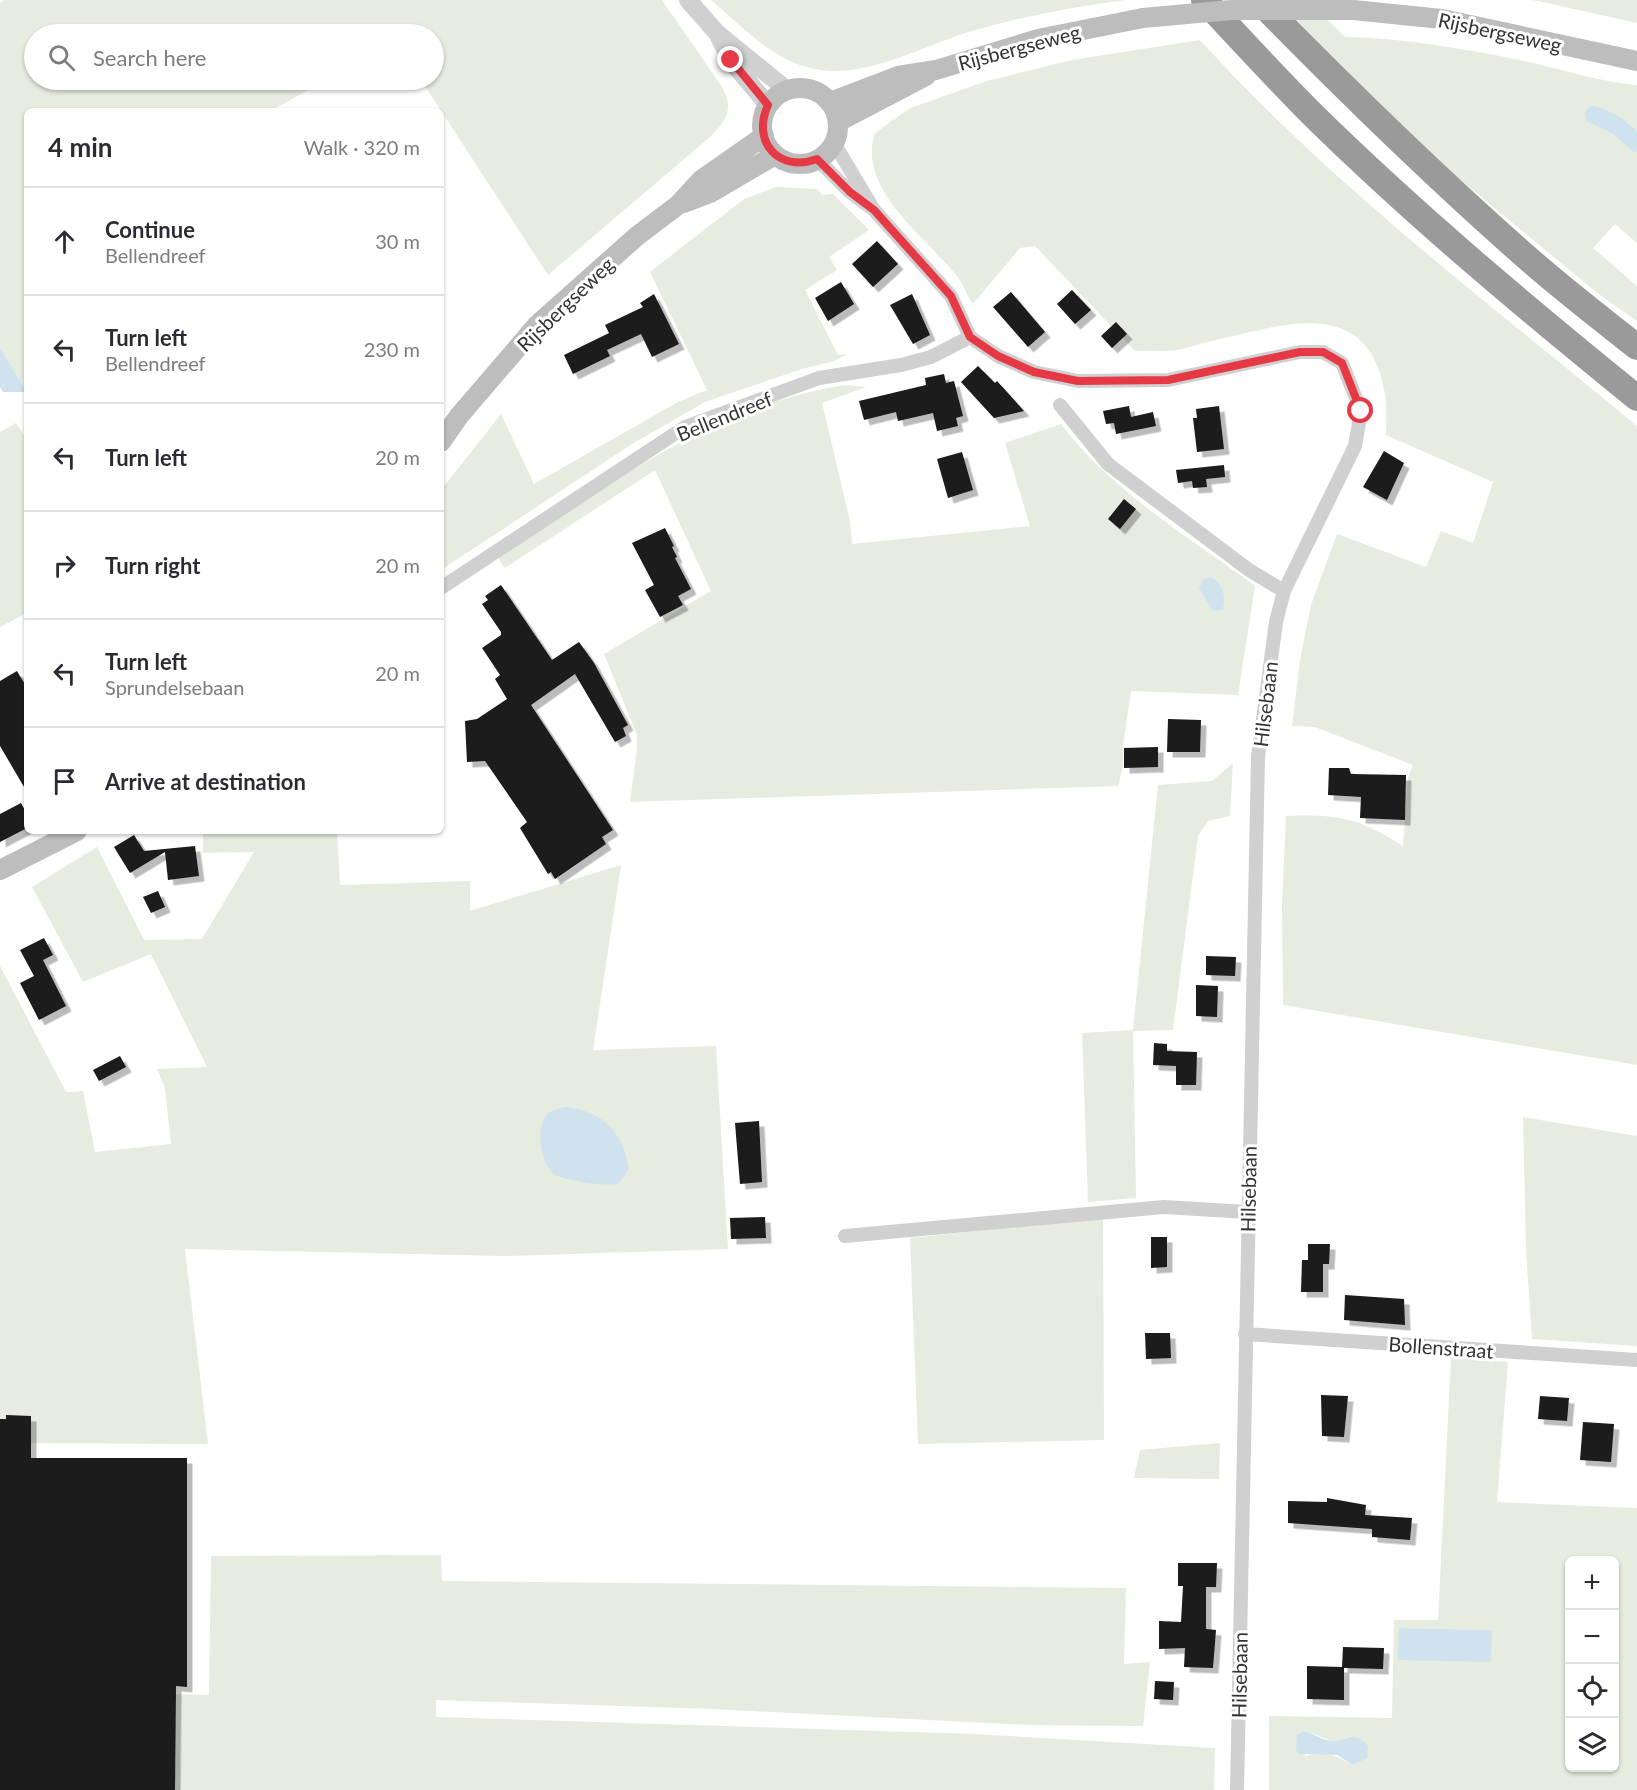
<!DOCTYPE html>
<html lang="en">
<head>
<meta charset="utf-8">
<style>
	body { margin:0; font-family:Lato,sans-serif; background:#f2f2f3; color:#2b2b33 }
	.controls { position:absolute; right:18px; bottom:18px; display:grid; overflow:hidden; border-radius:9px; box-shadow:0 2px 4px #0004 }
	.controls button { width:54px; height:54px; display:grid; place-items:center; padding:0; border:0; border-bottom:2px solid #e1e1e2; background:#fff; color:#2b2b33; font:30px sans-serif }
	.stop { position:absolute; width:18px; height:18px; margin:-14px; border:4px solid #e63946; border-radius:50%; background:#fff }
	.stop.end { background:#e63946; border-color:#fff; box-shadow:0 2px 6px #0008 }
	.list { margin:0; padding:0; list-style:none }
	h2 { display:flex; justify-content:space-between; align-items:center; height:78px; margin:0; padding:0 24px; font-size:26px }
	h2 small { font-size:20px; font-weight:400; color:#7c7c81 }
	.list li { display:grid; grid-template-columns:39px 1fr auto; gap:18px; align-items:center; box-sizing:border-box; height:108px; padding:0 24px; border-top:2px solid #e1e1e2 }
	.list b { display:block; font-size:22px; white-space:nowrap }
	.list p { margin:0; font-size:20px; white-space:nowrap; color:#7c7c81 }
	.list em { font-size:20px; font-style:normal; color:#7c7c81 }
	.icon { flex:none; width:33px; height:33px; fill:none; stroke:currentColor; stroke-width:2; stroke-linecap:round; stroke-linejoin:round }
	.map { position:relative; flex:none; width:1637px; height:1790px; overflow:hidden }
	.search { position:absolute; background:#fff; box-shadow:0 2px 4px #0004; left:24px; top:24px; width:420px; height:66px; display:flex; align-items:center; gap:15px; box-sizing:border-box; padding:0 21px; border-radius:33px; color:#7c7c81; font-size:22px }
	.panel { position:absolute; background:#fff; box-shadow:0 2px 4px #0004; left:24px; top:108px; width:420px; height:726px; border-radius:9px }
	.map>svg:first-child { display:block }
	.green { fill:#e6ecdf; fill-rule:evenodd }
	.water { fill:#cfe2ee }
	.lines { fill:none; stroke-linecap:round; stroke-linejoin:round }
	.canal { stroke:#cfe2ee; stroke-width:18 }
	.building { fill:#1a1a1a; filter:url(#shadow) }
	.minor { stroke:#d0d0d0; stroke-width:14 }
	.tertiary { stroke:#d0d0d0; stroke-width:18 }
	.secondary { stroke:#bdbdbd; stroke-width:20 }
	.motorway { stroke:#9a9a9a; stroke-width:26 }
	.secondary-bridge { stroke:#bdbdbd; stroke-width:20 }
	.route { stroke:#e63946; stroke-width:8 }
	.labels { text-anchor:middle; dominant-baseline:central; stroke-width:6; stroke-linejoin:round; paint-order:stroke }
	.street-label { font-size:20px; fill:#333; stroke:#fff }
</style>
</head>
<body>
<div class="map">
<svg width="1637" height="1790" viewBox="0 0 1637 1790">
	<defs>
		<filter id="shadow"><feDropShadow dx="5.5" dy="5.5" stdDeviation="0" flood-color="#0004"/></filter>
	</defs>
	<rect width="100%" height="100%" fill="#fff"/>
	<path class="green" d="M5,0h657l60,87c12,22 5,33 -12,50l-162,138 -127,-195h13v-46h-400v46h293l-57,31h-243v281l-27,-44v-345z
		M711,0h416c-52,6 -102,16 -152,30 -53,15 -116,55 -172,36 -36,-12 -63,-41 -92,-66z
		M1280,0h28l37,37c59,1 121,12 179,24 38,8 75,21 113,24v158l-22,-19 -22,24 44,38v35l-37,-26 -164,-135 -96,-90z
		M1530,0h107v23l-99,-22z
		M1200,40c130,144 288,262 437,386v639l-354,-60 -1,-102 4,-87c52,-2 73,2 117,30l5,-68 5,-13 -98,-38 -23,-1 8,-66 11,-55 26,-71 89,33 15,-36 32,12 20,-61 -107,-47c0,-13 1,-28 -1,-41 -17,-104 -108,-67 -178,-52 -10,2 -21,7 -31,8 -13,2 -28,0 -41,1l-100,-105 -15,2 -47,56c-6,-9 -10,-20 -16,-28 -30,-38 -101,-87 -82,-143l35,-25 77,-27 85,-21z
		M776,187l41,2 5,6 11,-1 36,36 -40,27 8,13 -32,20 33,65 10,-1 -14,7 -32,8 -97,33 -73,42 -191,126v-80l60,-76 33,70 144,-82 29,-12 -57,-118 94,-73z
		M847,385l19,2 -44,16 28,118 2,23 178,-18 -25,-83 56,-19c48,65 129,114 194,162l-17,109 -107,-4 -8,55v20l-5,20 -488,16 7,-53v-14l-33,-81 107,-63 -56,-121 -150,98 -7,-10c104,-70 222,-156 349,-173z
		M16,423l11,17v173l-27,14v-195z
		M1233,763l-3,53 -22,5 -10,15 -25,194 -40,1 3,167 -48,4 -6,-169 51,-3 25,-245 54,-4z
		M203,831h134l3,54 130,-4v30l151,-46 -28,185 123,-4 12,203 -224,7 -319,-7 23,195 -208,-1v-477l66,126 17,-1 12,61 76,-8 -6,-56 -8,-19 50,-2 -56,-113 -68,28 -51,-95 65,-40 47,93 58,-1 52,-87 -51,1z
		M1523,1117l114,19v210l-105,-7 -6,-90z
		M1103,1218l1,222 -186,4 -8,-206z
		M1451,1358l57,4 -11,140 140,6v282h-368v-74l123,2 2,-98h44zM1570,1560h44v208h-44zM1399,1628l92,2 -92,29zM1303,1731c17,2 26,16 44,6l6,28c-18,-10 -27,-14 -48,-9z
		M1220,1443l-1,36 -85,-1 6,-28z
		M441,1555l1,26 684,7 -2,76 26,-2 -7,64 -115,-1 -316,-16 -276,-9v17l538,17 241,14 -1,42h-1039l-2,-96 36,1 2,-139z"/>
	<path class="water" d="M0,348l27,44h-24l-3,-5z
		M1210,577c13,5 16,19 13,32l-6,2 -5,-1 -13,-22 4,-9z
		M565,1107c37,3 58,25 64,61 -3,5 -6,12 -11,15 -8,5 -56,-3 -64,-9 -13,-9 -18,-43 -9,-57 4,-7 13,-8 20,-10z
		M1399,1628l93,2 -1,32 -93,-2z
		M1303,1731c9,1 15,7 23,9 18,4 28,-12 42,6l-1,12 -14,7 -16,-10 -38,-1 -3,-4 1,-15z"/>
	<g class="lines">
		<path class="canal" d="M1594,115l22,10 21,18"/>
	</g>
	<path class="building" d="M877,241l21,23 -25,23 -21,-23z
		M841,282l13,22 -26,17 -13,-23z
		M1072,290l19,20 -16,14 -18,-20z
		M1011,292l34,40 -17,15 -35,-40z
		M654,294l25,50 -27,13 -11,-23 -34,16 3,6 -37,18 -9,-19 45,-22 -4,-8 38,-18 -3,-4z
		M912,294l18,41 -17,9 -23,-39z
		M1116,322l11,12 -15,14 -11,-12z
		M978,366l17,17 2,-2 27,30 -30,7 -33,-36z
		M944,374l2,9 8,-2 9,35 -7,2 2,8 -21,5 -4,-18 -35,8 -2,-9 -32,8 -5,-19 67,-16 -1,-7z
		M1129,406l2,11 22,-5 3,14 -40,8 -2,-11 -8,1 -3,-13z
		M1219,406l5,43 -27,3 -4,-34h4l-1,-9z
		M1384,451l20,12 -17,37 -24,-13z
		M962,452l11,38 -25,8 -11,-39z
		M1224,465l1,12 -19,2 1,8 -14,1 -1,-7 -14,2 -2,-13z
		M1124,499l12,10 -16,20 -12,-10z
		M665,528l9,18 -2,1 5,10 -2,1 16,31 -13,7 5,9 -23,12 -15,-27 9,-5 -22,-42z
		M501,585l51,75 27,-18 15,21 34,62 -5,3 3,8 -11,6 -40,-68 -44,31 82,125 -11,7 4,7 -51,35 -4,-7 -3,2 -28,-46 7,-6 -42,-61 -18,1 -2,-41 12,-2 30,-20 -12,-20 5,-4 -18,-27 19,-13v-3l-19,-28 6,-4 -3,-4z
		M17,671l10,17v104l-27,-46v-65z
		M1168,719l33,1 -1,32h-33z
		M1158,747v20l-34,1v-20z
		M1329,768h20l2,6 55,1 -1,45 -45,-2 1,-21 -33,-2z
		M21,803l6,11v14l-27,14v-28z
		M134,835l10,16 51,-5 4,30 -31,4 -3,-28 -35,21 -16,-26z
		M158,891l7,16 -14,6 -8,-16z
		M44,938l9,17 -10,5 23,46 -27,14 -19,-37 14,-7 -14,-26z
		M1206,956l30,1 -1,19 -29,-1z
		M1196,985l22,1 -1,31 -21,-1z
		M1154,1043l13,1v7l30,1 -1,33h-20v-19l-23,-1z
		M120,1056l6,11 -27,14 -6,-11z
		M759,1121l3,61 -22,2 -5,-61z
		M765,1217l1,21 -35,1 -1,-21z
		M1151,1237h16v30l-16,1z
		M1308,1244h22l-1,20h-6v28h-22l1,-32h6z
		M1345,1295l59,4 1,26 -61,-5z
		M1145,1333h25l1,25 -25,1z
		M1321,1395l27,1 -4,41 -22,-1z
		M1540,1396l29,2 -2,23 -29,-2z
		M6,1415l25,1v42h156v229l-11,-1 -1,104h-175v-371h6z
		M1583,1422l31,2 -3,38 -31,-2z
		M1327,1498l39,7 -1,10 47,3 -2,22 -38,-3v-8l-84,-6v-22l39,1z
		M1178,1563h39l-1,24h-10v42l10,1 -3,38 -29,-1 1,-19 -26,1v-28l22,1 2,-36h-5z
		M1343,1647l41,1 -1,21 -39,-1v32l-37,-1v-33l35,1z
		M1155,1681l19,1 -1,18 -19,-1z"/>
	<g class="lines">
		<path class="minor" d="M817,159l33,33 24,18 -40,-67
			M874,210l77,86 19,41 28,19 36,16 44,9 90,-1 132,-28h23l19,11 19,48 -6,35 -71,145 -8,31 -18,135 -21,1033
			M1060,405l48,59 141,106 35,21
			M441,588l244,-161 134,-49 82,-13 30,-8 39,-20
			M845,1236l319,-29 83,5
			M1245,1334l392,26"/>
		<path class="tertiary" d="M688,0l29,33 70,57
			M719,37l12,24 37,44"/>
		<path class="secondary" d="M1353,10l89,9 195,42
			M762 126a38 38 0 1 1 76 0a38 38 0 1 1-76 0Z
			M830,102l68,-26 38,-6 102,-31 105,-21
			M838,122l88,-46
			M684,203l26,-10 65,-38
			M441,442l18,-26 78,-91 100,-89 41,-31 23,-25 63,-44
			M0,870l77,-39"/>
		<path class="motorway" d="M1204,0c36,39 72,78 110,116 102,100 212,192 323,282
			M1258,0c86,88 174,174 266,255 36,32 75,62 113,92"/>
		<path class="secondary-bridge" d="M1143,18l88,-8h122"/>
	</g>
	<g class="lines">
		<path class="route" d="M731,60l37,45c-17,37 11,68 49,54l33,33 24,18 77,86 19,41 28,19 36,16 44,9 90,-1 132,-28h23l19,11 19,48"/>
	</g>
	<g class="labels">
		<g class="street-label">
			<text transform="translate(1500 32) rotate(12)">Rijsbergseweg</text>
			<text transform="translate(1019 47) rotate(-15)">Rijsbergseweg</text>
			<text transform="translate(565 304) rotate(-44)">Rijsbergseweg</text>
			<text transform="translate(724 416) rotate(-22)">Bellendreef</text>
			<text transform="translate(1265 704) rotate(-83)">Hilsebaan</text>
			<text transform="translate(1248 1189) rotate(-89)">Hilsebaan</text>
			<text transform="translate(1441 1347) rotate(4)">Bollenstraat</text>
			<text transform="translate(1239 1675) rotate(-89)">Hilsebaan</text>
		</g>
	</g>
</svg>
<div class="controls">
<button>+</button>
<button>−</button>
<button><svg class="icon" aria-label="locate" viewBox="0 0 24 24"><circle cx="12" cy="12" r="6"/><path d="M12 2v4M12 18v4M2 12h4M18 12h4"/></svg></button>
<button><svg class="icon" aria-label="layers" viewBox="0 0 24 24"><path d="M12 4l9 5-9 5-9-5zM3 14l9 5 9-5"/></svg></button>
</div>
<div class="stop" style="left:1361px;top:411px"></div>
<div class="stop end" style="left:731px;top:60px"></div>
<div class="search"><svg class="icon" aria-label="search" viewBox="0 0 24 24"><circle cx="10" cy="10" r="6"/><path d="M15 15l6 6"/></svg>Search here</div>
<section class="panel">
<h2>4 min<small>Walk · 320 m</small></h2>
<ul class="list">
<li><svg class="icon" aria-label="ahead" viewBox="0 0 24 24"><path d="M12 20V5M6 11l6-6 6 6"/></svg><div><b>Continue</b><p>Bellendreef</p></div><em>30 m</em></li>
<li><svg class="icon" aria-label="left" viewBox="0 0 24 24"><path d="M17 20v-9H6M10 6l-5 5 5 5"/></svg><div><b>Turn left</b><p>Bellendreef</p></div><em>230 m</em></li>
<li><svg class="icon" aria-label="left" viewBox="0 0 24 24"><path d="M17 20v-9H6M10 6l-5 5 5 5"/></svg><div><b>Turn left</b></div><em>20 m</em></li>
<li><svg class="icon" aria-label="right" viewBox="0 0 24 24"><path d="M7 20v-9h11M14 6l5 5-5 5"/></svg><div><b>Turn right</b></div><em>20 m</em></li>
<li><svg class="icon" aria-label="left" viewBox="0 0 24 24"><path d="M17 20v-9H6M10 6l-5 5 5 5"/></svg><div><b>Turn left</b><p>Sprundelsebaan</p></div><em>20 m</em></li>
<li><svg class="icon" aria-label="arrive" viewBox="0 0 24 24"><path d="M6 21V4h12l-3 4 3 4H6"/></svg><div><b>Arrive at destination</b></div></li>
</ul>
</section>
</div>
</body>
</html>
